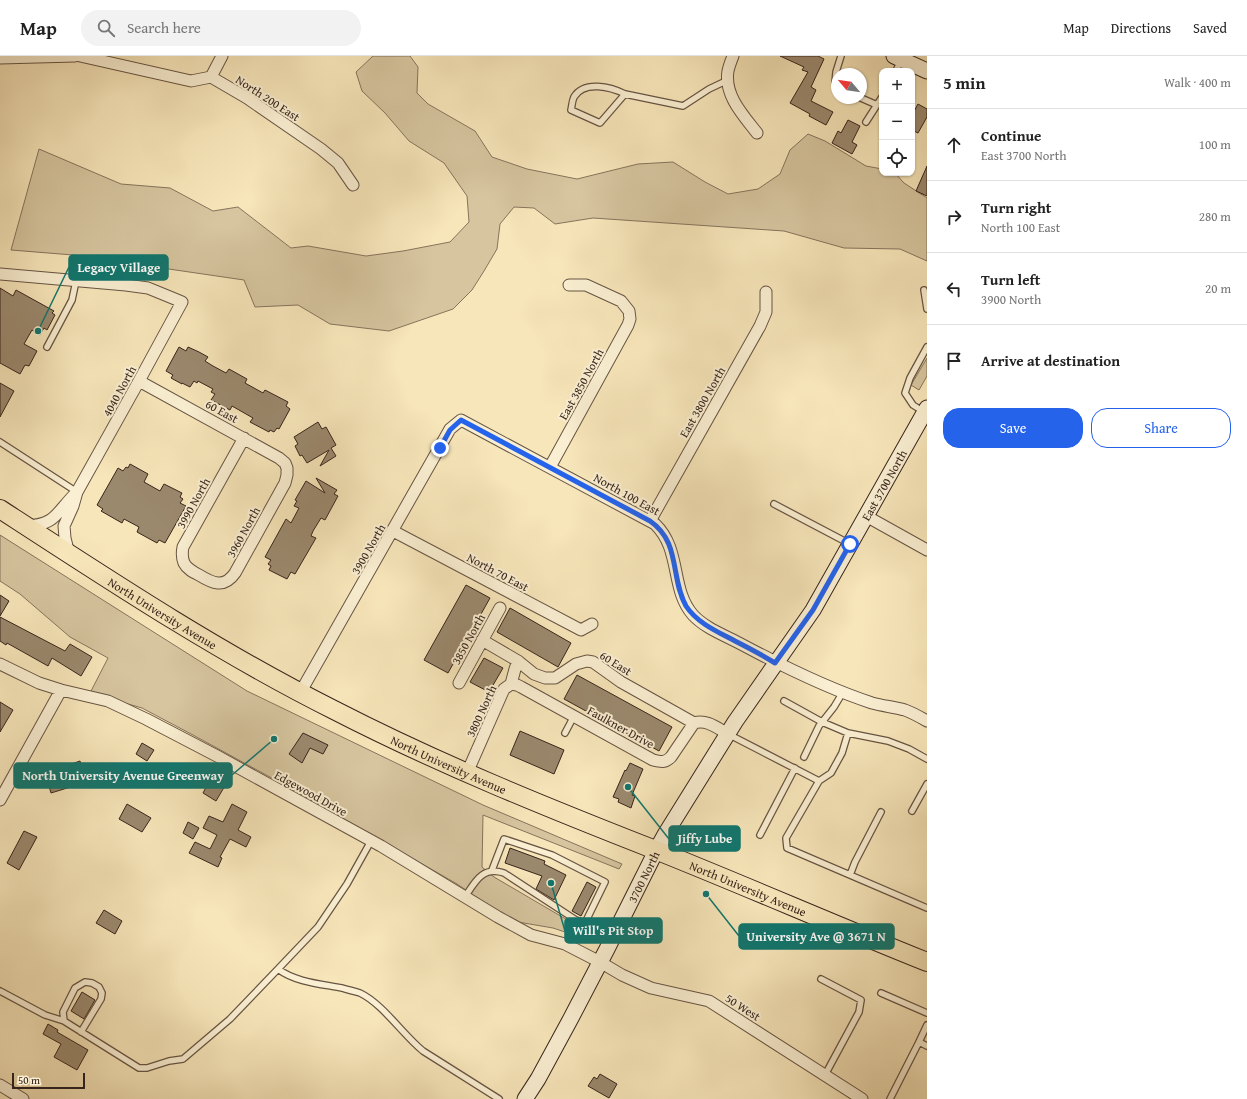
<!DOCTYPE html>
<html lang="en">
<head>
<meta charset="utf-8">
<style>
	body { margin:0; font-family:"Gentium Book Plus",serif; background:#f2f2f2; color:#222 }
	.controls { position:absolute; right:12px; top:12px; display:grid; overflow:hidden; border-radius:8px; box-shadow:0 1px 3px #0004 }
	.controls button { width:36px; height:36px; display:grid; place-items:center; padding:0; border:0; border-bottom:1px solid #e0e0e0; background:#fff; color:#222; font:20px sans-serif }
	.compass { position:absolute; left:831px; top:12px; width:36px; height:36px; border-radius:50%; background:#fff; box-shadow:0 1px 3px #0004; rotate:299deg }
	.scale { position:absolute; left:12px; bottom:10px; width:73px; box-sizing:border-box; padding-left:4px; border:2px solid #37241b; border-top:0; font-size:11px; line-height:14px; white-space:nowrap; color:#37241b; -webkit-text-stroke:3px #faefd2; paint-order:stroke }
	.stop { position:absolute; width:12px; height:12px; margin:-9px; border:3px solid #2563eb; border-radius:50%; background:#fff }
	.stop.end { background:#2563eb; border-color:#fff; box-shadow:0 1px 4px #0008 }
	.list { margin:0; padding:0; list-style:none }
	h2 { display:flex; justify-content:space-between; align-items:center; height:52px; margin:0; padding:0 16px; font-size:17px }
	h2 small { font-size:13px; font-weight:400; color:#767676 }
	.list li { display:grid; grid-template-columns:26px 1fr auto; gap:12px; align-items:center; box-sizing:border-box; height:72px; padding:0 16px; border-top:1px solid #e0e0e0 }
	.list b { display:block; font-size:15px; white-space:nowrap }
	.list p { margin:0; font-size:13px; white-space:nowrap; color:#767676 }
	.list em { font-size:13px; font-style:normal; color:#767676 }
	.actions { display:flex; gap:8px; padding:12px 16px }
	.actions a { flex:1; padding:9px 0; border:1px solid #2563eb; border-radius:16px; text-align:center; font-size:14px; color:#2563eb }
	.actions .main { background:#2563eb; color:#fff }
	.icon { flex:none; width:22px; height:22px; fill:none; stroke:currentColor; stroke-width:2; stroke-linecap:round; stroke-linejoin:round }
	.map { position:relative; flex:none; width:927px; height:1043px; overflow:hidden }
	header { display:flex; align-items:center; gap:24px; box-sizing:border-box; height:56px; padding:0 20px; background:#fff; border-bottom:1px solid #e0e0e0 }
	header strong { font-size:19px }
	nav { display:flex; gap:22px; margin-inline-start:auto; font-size:14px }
	.search { width:280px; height:36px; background:#f2f2f2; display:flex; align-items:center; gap:10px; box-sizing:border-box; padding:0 14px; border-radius:22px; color:#767676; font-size:15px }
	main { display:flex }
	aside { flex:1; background:#fff }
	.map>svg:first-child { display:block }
	.green { fill:#d6c59f; stroke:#86745d }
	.building { fill:#9b896e; stroke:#37241b }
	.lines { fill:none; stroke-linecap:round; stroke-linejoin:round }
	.service-casing { stroke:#675443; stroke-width:8 }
	.minor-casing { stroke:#675443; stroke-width:13 }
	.secondary-casing { stroke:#37241b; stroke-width:17 }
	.trunk-casing { stroke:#37241b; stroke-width:20 }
	.service { stroke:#faefd2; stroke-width:5.5 }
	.minor { stroke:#faefd2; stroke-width:11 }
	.secondary { stroke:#faefd2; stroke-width:15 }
	.trunk { stroke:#f7e6ba; stroke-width:18 }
	.route { stroke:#2563eb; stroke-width:5 }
	.labels { text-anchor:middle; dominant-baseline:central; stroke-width:4; stroke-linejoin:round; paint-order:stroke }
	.street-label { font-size:12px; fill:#37241b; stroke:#faefd2 }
	.leader { fill:none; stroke:#0f766e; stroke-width:1.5 }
	.callout-dot { fill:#0f766e; stroke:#faefd2; stroke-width:1.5 }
	.callout { fill:#0f766e; stroke:#0f766e; stroke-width:1.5 }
	.callout-label { font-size:13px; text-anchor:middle; font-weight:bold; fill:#fff }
</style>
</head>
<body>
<header>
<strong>Map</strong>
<div class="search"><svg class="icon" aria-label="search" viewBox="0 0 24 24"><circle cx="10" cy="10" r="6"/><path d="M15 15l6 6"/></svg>Search here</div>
<nav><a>Map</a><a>Directions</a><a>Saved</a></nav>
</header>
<main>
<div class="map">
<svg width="927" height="1043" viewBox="0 0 927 1043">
	<rect width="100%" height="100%" fill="#f7e6ba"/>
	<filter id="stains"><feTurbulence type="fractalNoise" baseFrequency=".005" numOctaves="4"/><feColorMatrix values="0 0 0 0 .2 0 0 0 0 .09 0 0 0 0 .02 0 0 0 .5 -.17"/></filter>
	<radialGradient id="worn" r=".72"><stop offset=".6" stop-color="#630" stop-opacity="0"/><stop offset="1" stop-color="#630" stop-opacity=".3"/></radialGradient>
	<path class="green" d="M373,0h37l8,11 -1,26 11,11 47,27 17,26 35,12 50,10 61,-15 35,-2 32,20 23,12 30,-5 22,-15 10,-24 18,-16 17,7 41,25 16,3v4h13l9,10 23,15v63l-27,-12 -56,-1 -60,-17 -191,-13 -38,6 -21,-16 -20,-1 -14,17 -3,25 -13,22 -12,19 -19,19 -64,22 -59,-7 -32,-19 -43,2 -11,-27 -171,-25 -62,-5 28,-101 82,35 49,4 43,23 25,-4 53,41 17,-2 58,10 37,-5 47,-9 19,-20 -2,-26 -23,-33 -35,-22 -24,-28 -23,-22 -6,-19z
		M927,302v18l-8,14 -8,-5z
		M0,479l247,156 236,114 139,59 -3,5 -136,-54 -1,52 12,10 99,58 -10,3 -30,-10 -41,-7 -55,-37 -167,-96 -97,-53 -51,-27 -52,-15 18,-35 -38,-21 -50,-43 -20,-13z"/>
	<path class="building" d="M780,0h38l6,3 -13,28 5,3 -5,11 22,11 -7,13 -17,-9 1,-2 -20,-11 18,-31 -6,-2 2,-3z
		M918,48l9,5v8l-9,16 -6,-3v-15z
		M848,64l12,6 -8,16 5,3 -5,9 -20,-11 6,-12 3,2z
		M927,110v30l-11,-5z
		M0,232l13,8 3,-6 38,21 -2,2 3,2 -8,15 -3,-2 -4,7 -8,-5 -8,14 13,7 -8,15 -4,-1 -5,9 -20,-11z
		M179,291l7,4 2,-4 11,5 9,5 -3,4 8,5 13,7 3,-4 18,10 -2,4 18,10 2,-3 23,12 -2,4 4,3 -11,20 -2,-1 -3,4 -4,-2 -1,2 -19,-10 3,-4 -21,-12 -2,4 -19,-10 4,-6 -4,-2 2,-3 -15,-8 -1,2 -3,-2 -4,6 -8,-4v1l-11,-6 2,-3 -7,-4z
		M0,327l14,8 -14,26z
		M318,366l4,7 4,-2 10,18 -5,3 5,8 -16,10 9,-16 -22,13 -5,-8 -2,1 -5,-10 3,-2 -4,-7z
		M130,408l18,10 -4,8 16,9 4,-7 18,9 -2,4 3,2 -3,4 6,3 -21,37 -6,-3 -2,3 -20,-11 2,-5 -15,-8 -2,4 -21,-12 2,-2 -6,-4 21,-37 5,3 3,-4 2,1z
		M316,422l21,12 -3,4 4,2 -13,24 -4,-2 -8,13 -2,5 5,2 -21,36 -4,-2 -4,7 -18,-9 2,-4 -3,-2 3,-4 -6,-3 21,-38 5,4 8,-15 -5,-2 3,-5 -2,-1 11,-19 19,12z
		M466,529l24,13 -42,75 -24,-13z
		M0,539l9,6 -9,15z
		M510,552l61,35 -13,24 -61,-35z
		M0,561l65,34 5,-7 22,13 -11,19 -29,-18 -4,8 -41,-23 -1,2 -6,-4z
		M484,602l19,10 -14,24 -19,-10z
		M577,619l95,52 -13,24 -95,-52z
		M0,646l13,8 -13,22z
		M520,675l44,19 -10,24 -44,-19z
		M303,677l25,12 -5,9 -13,-6 -8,15 -13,-9z
		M142,687l12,7 -7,11 -11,-7z
		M80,705l6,19 -10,3 1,2 -26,8 -4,-14 8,-3 -1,-6z
		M630,707l13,6 -11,26 3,1 -4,12 -13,-6 1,-3 -6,-2 12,-27 1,1z
		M212,720l14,8 -10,17 -13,-8z
		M127,748l24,14 -9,14 -23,-13z
		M232,748l15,8 -9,18 13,7 -5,10 -16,-8 -10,18 2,1 -4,9 -29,-14 6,-11 15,7 7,-14 -14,-7 6,-12 14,6z
		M188,766l11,6 -6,11 -10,-6z
		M24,775l13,6 -18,33 -12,-7z
		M510,792l35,13 -1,3 22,11 -12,25 -18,-11 6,-13 -37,-13z
		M587,826l9,5 -15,29 -9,-5z
		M104,854l18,11 -7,13 -19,-11z
		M82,936l13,8 -11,19 -13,-8z
		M48,968l10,6 -1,2 31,18 -11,20 -23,-13 7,-13 -18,-10z
		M600,1018l17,10 -8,14 -21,-12 6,-9 3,2z"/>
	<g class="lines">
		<g class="service-casing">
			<path id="service" d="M896,15l5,-11
				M837,29l-2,-2 1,-11 5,-16
				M625,38c-14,-7 -41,-14 -51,3 -2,4 -2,9 -3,13l29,13 25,-29 58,12 26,-17 19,-9
				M861,42l16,7
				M866,66l16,-25
				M924,234l3,19
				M47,291l25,-47 4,-19
				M924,356l-11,-7 -8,-12 5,-15 17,-31
				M0,386l77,50
				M774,448l76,40
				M784,645l38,21 26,11
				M565,677l9,-17
				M728,678l91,47 -33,57 1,10 140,60
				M804,701l15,-31 15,-19 9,-15
				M819,725l12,-8 11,-20 6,-20 40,8 21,8 18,10
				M912,755l15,-27
				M760,779l35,-67
				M371,785l-24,43 -29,43 -40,42c17,13 43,15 64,19 6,2 12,3 18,5 23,11 43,42 63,58l76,48
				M492,814l12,-31 48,16 53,27 -20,41
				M850,819l5,-13 26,-50
				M465,841c10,-15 17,-31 39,-24l72,47 24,8 13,7
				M821,923l40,21 -2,12 -34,63
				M0,935l45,24 19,6
				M881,937l46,20
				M81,976l20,-33 1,-6 -3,-6 -7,-4 -7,-1 -10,6 -12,24 1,9 75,47h8l22,-7 14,-2 47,-40 48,-50
				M919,986l8,-17
				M890,1043l29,-57 8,4"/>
		</g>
		<g class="minor-casing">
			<path id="minor" d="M80,0l111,25 20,-4 36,21 74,51 17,14 15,22
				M733,0c-2,5 -4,10 -5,15 -4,24 15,44 29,62
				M0,2l75,-2
				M211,21l11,-21
				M0,218l126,11 22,3 22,9 12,5 -43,79 -62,111 -4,14 -9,20 1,12 4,16
				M139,325l140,77 6,5 2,5v7l-2,8 -50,90c-11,16 -23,10 -36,2 -6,-3 -12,-6 -15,-12 -2,-5 -2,-11 -1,-16l61,-109
				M550,411l78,-142 2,-6 -1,-8 -8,-10 -35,-16h-17
				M866,460l61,34
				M650,465l110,-195 6,-14v-20
				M25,470c31,-1 31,-13 50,-32
				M393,475l188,99 11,-6
				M482,584l36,21 16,13 11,4h10l21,-14 11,-3 6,1 28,20 73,41
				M0,608l39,19 22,7 47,11 38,18 71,37 164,90 117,71 33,18 34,9 35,18 22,13 29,13 58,13 153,98
				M459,627l41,-75
				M511,628l6,1 4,2 132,73c8,2 12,3 18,-3l23,-34c13,-4 23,5 34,11
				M300,637l150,-264 11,-9 194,104c27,26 15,65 38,91 12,13 31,20 46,28 43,23 87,45 133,60 11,3 22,4 33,7 8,3 15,7 22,11
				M467,717l37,-84 7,-5 4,-15 3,-8
				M0,744l61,-110
				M0,1029l23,14"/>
		</g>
		<g class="secondary-casing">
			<g id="secondary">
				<path d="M894,0l33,15"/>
				<path id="s1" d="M525,1043l13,-20 32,-59 37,-71 49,-98 10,-18 69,-111 78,-112 114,-202"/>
			</g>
		</g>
		<g class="trunk-casing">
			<g id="trunk">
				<path id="s2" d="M0,453c109,71 218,143 334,201 105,54 214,98 324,141 90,36 179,75 269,111"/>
			</g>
		</g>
		<use href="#service" class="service"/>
		<use href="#minor" class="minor"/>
		<use href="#secondary" class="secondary"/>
		<use href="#trunk" class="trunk"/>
	</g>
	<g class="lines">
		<path class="route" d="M440,392l10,-18 11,-10 189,101c31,21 20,57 36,85 11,17 32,26 49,35 14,7 27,14 40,22l38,-53 37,-66"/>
	</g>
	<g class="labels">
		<g class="street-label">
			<text transform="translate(268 42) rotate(33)">North 200 East</text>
			<text transform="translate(581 328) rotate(-61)">East 3850 North</text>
			<text transform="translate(119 335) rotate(-61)">4040 North</text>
			<text transform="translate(702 346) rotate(-60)">East 3800 North</text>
			<text transform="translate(222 355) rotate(29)">60 East</text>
			<text stroke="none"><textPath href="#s1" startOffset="712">East 3700 North</textPath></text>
			<text transform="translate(627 438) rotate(29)">North 100 East</text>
			<text transform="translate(193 447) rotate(-61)">3990 North</text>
			<text transform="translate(243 476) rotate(-61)">3960 North</text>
			<text transform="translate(368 493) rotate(-60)">3900 North</text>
			<text transform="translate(498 516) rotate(28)">North 70 East</text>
			<text stroke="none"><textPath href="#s2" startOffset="193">North University Avenue</textPath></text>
			<text transform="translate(468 583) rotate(-61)">3850 North</text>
			<text transform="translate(616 607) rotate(32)">60 East</text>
			<text transform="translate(481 655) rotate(-65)">3800 North</text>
			<text transform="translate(621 671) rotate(29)">Faulkner Drive</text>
			<text stroke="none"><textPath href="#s2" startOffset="517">North University Avenue</textPath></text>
			<text transform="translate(311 737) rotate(29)">Edgewood Drive</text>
			<text stroke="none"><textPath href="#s1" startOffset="252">3700 North</textPath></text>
			<text stroke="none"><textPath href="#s2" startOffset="841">North University Avenue</textPath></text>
			<text transform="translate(743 951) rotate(33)">50 West</text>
		</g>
	</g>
	<path class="leader" d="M38 275L69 211M274 683L232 719M628 731L669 783M551 827L565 875M706 838L739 880"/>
	<g class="callout-dot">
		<circle cx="38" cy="275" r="4"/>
		<circle cx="274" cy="683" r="4"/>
		<circle cx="628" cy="731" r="4"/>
		<circle cx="551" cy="827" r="4"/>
		<circle cx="706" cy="838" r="4"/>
	</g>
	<g class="callout">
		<rect x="69" y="199" width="99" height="25" rx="4"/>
		<rect x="14" y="707" width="218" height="25" rx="4"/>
		<rect x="669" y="770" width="71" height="25" rx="4"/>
		<rect x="565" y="862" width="97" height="25" rx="4"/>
		<rect x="739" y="868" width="155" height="25" rx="4"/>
	</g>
	<g class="callout-label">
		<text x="119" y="216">Legacy Village</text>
		<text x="123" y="724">North University Avenue Greenway</text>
		<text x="705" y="787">Jiffy Lube</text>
		<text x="613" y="879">Will's Pit Stop</text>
		<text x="816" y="885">University Ave @ 3671 N</text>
	</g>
	<rect width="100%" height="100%" filter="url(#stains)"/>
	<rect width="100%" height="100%" fill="url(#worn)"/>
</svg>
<div class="controls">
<button>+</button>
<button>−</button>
<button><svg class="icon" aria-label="locate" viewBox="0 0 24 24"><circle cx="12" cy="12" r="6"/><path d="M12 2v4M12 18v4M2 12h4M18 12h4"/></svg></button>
</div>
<svg class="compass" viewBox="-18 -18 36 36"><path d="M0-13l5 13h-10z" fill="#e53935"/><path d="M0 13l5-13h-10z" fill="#767676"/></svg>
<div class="scale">50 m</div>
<div class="stop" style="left:850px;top:488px"></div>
<div class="stop end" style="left:440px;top:392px"></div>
</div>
<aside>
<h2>5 min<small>Walk · 400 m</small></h2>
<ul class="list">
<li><svg class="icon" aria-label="ahead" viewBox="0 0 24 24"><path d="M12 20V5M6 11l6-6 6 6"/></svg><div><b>Continue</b><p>East 3700 North</p></div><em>100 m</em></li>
<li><svg class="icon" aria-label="right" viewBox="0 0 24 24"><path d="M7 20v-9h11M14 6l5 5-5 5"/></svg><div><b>Turn right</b><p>North 100 East</p></div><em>280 m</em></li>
<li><svg class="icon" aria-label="left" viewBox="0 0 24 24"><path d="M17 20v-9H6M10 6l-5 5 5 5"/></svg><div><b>Turn left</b><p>3900 North</p></div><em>20 m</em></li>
<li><svg class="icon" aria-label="arrive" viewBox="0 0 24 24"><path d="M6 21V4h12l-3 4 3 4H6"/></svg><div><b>Arrive at destination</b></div></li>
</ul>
<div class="actions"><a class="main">Save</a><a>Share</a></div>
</aside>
</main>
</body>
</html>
